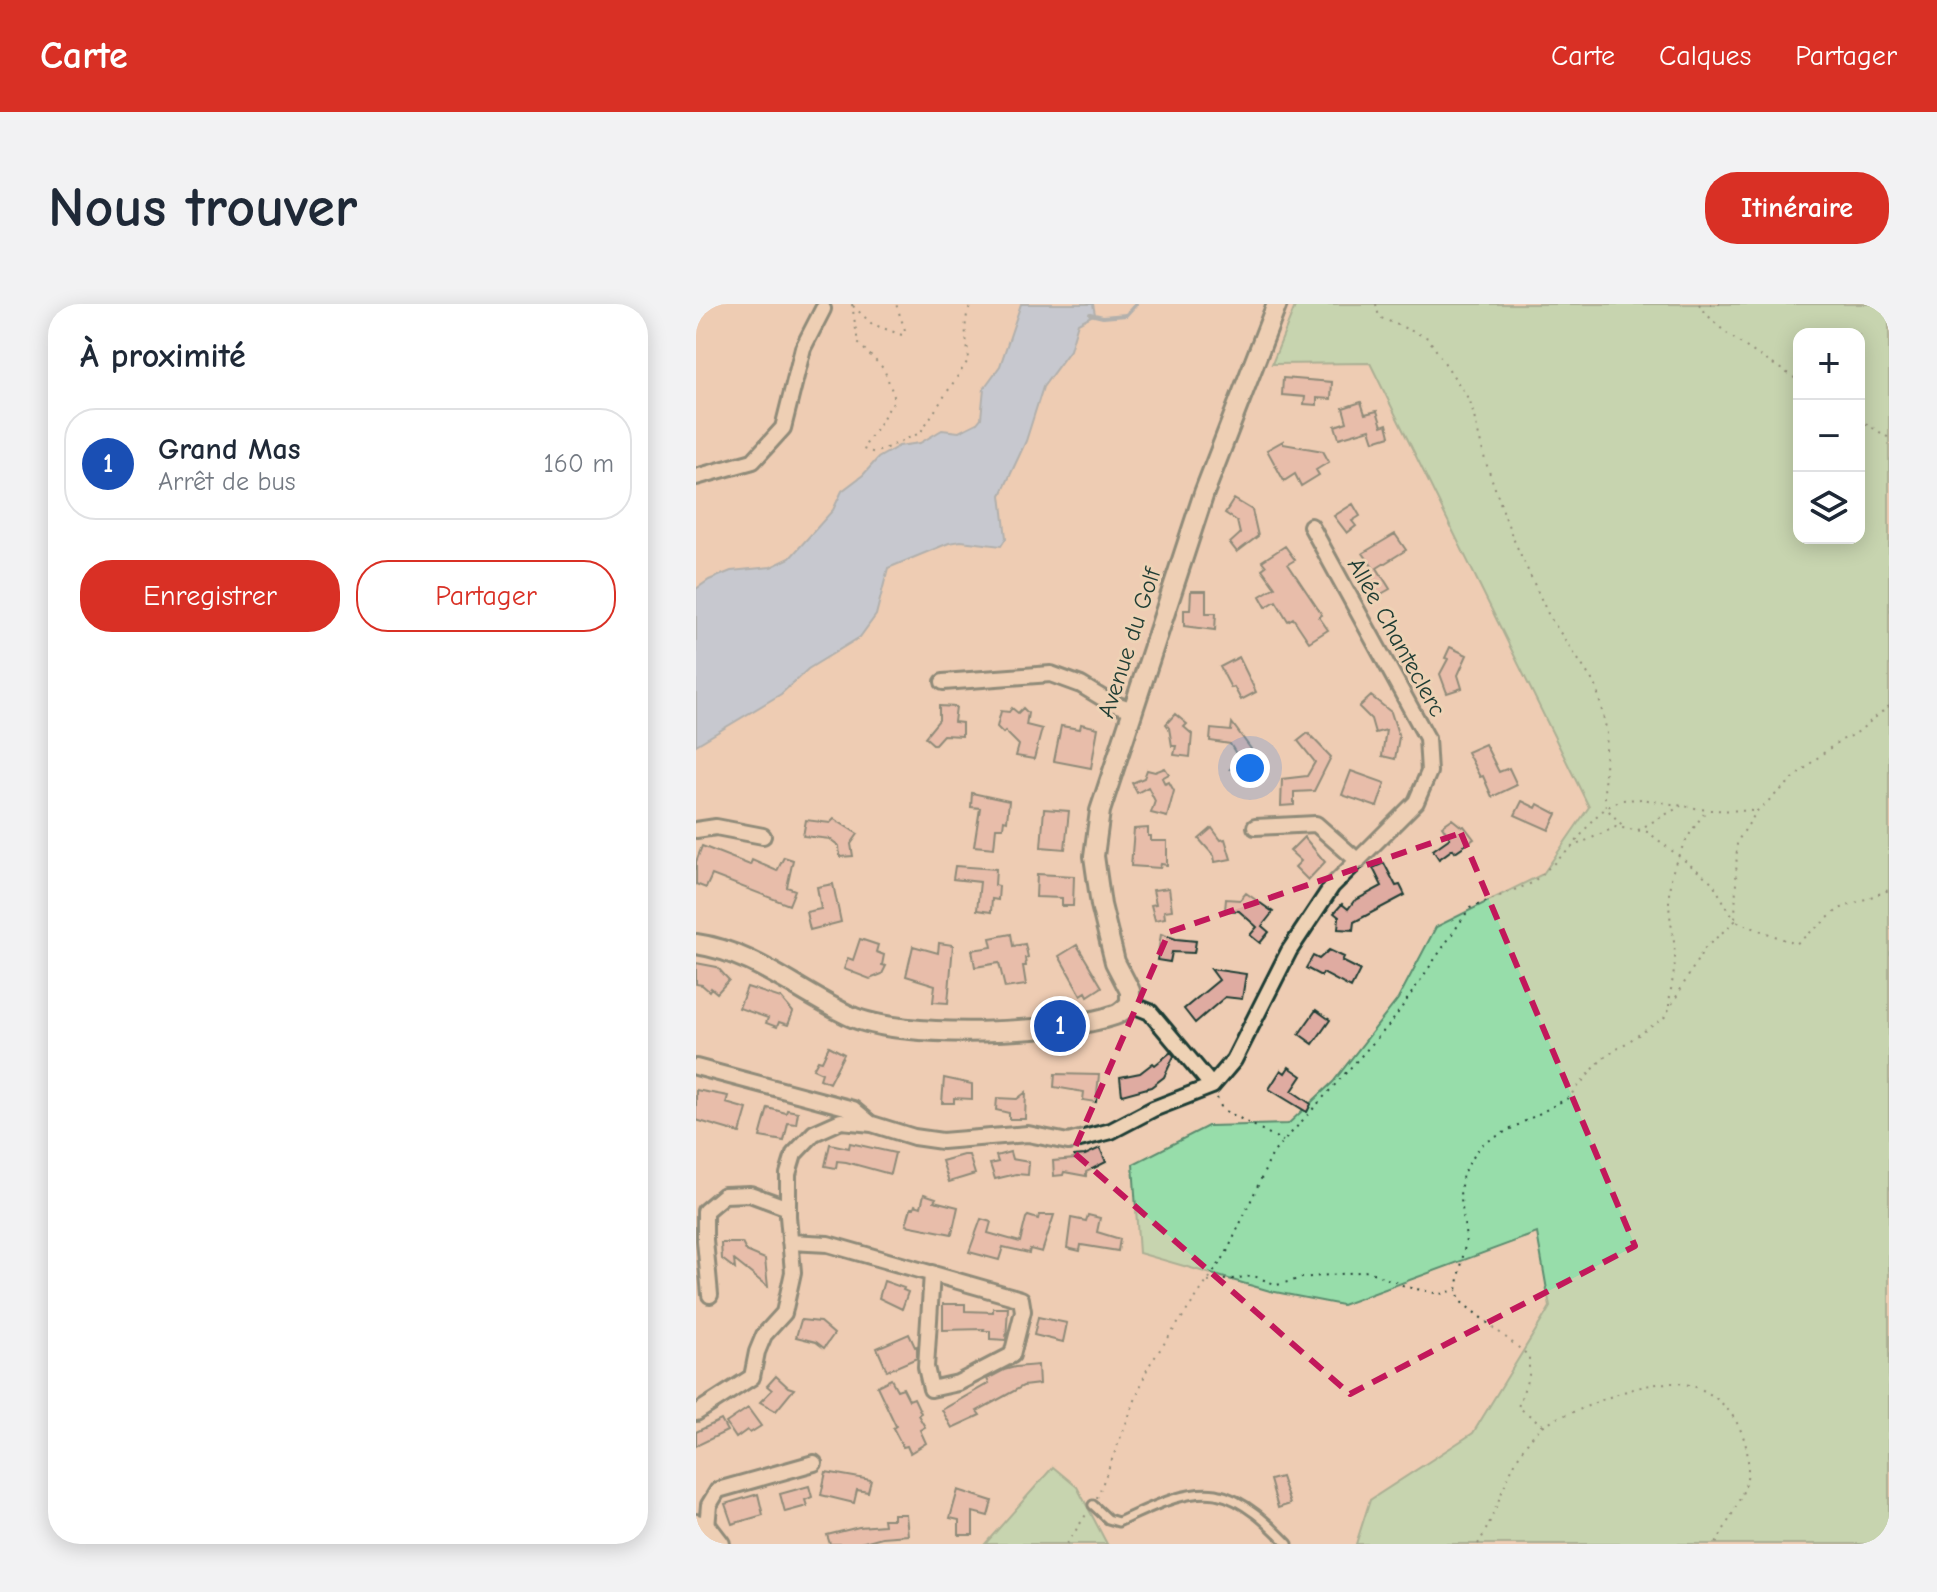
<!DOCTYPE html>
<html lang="fr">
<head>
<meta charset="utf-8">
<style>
	body { margin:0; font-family:"Comic Neue",sans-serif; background:#f2f2f3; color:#1f2937 }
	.controls { position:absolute; right:24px; top:24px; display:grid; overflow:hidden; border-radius:16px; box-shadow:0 4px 20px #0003 }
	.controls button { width:72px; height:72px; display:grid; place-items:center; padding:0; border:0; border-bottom:2px solid #e0e1e3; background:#fff; color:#1f2937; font:40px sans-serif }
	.you { position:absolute; left:554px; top:464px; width:28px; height:28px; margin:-20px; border:6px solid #fff; border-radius:50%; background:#1a73e8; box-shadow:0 0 0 12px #1a73e833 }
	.badge { display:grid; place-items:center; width:52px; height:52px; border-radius:50%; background:#d93025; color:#fff; font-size:26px; font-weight:700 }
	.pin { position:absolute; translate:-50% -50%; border:4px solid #fff; box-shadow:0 2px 8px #0006 }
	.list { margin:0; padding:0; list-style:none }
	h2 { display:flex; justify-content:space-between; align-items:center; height:104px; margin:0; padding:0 32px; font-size:34px }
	h2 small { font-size:26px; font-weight:400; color:#747a83 }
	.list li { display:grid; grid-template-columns:52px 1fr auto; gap:24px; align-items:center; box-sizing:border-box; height:112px; margin:0 16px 16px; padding:0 16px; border:2px solid #e0e1e3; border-radius:32px }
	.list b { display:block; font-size:30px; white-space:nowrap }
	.list p { margin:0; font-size:26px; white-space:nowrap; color:#747a83 }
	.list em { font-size:26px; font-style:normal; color:#747a83 }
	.actions { display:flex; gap:16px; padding:24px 32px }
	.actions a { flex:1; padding:18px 0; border:2px solid #d93025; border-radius:32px; text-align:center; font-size:28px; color:#d93025 }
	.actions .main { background:#d93025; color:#fff }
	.icon { flex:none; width:44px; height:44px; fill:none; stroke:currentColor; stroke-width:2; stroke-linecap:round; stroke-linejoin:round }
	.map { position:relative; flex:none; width:1193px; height:1240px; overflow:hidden; border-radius:32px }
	header { display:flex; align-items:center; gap:48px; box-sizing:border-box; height:112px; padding:0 40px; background:#d93025; color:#fff }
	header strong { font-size:38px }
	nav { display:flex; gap:44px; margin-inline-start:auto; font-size:28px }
	.intro { display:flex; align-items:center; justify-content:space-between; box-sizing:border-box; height:192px; padding:0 48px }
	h1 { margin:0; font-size:56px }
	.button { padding:20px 36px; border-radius:32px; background:#d93025; color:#fff; font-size:28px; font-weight:700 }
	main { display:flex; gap:48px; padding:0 48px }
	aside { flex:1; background:#fff; border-radius:32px; box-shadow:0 4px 20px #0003 }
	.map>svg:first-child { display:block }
	.green { fill:#97ddaa; stroke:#5b8d6f; stroke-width:2; fill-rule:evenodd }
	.water { fill:#97c4f1; stroke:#678ea5; stroke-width:2 }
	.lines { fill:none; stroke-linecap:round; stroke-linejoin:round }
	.stream { stroke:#678ea5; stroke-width:4 }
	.building { fill:#dfaba1; stroke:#1f3d34; stroke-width:2 }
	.service-casing { stroke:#1f3d34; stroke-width:13 }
	.minor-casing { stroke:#1f3d34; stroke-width:20 }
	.tertiary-casing { stroke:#1f3d34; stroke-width:24 }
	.path { stroke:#1f3d34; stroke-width:2; stroke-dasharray:2 6; stroke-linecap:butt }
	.service { stroke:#eed2b5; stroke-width:7 }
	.minor { stroke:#eed2b5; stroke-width:14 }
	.tertiary { stroke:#eed2b5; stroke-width:18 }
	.marked { fill:none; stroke:#c2185b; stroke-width:6; stroke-dasharray:16 10; stroke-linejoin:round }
	.labels { text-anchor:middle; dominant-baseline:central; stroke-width:6; stroke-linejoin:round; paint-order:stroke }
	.street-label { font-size:24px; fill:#1f3d34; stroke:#eed2b5 }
</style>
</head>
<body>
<header>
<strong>Carte</strong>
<nav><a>Carte</a><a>Calques</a><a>Partager</a></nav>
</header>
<div class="intro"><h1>Nous trouver</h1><a class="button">Itinéraire</a></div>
<main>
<aside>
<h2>À proximité<small></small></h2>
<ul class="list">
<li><span class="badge" style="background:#1a4fb4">1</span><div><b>Grand Mas</b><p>Arrêt de bus</p></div><em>160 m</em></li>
</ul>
<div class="actions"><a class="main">Enregistrer</a><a>Partager</a></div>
</aside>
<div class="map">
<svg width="1193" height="1240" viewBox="0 0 1193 1240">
	<rect width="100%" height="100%" fill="#eeccb3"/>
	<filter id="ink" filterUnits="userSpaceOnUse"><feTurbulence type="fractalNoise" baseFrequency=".0125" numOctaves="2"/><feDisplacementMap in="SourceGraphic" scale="16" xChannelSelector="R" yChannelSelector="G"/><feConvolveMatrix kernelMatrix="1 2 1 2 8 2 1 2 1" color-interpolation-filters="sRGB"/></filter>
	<g filter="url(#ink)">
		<path class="green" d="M600,0h593v1240h-533l14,-44 103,-67 77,-126 -13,-74 -195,72 -72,-14 -131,-38 -6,-89 75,-38 80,-2 45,-42 65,-83 38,-72 107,-53 46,-67 -219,-444 -98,1zM1103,30h60v204h-60z
			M357,1163l24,20 30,57h-122z"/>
		<path class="water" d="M325,0h72l2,10 -17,9 -8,27 -27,37 -17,54 -25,54 5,43 -5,8 -40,-5 -12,2 -61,25 -12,47 -16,22 -52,32 -27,25 -85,51v-156l13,-9 22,-9 40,-4 19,-9 43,-48 9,-19 21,-16 15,-17 21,-12 21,-3 22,-13 17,2 18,-9 4,-5 3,-30 16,-22z"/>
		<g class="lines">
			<path class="stream" d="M394,10l13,3 23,-2 10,-11"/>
		</g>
		<path class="building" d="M587,74l49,4 -1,17 -14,-1v7l-13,-1 1,-7 -23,-2z
			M665,98l4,12 12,-3 5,15 5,-2 3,12 -16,5 -4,-12 -31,9 -4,-12 12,-4 -4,-14z
			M587,137v3l40,7 6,11 -13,8 3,5 -18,11 -6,-12 -11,7 -17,-31z
			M538,195l18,11 6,26 -21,16 -7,-9 10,-9 -3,-13 -12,-8z
			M657,200l7,12 -8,5 4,5 -9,7 -13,-17z
			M699,230l11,16 -29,18 13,21 -16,9 -10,-17 3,-2 -3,-4 10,-6 -11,-16z
			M589,242l10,14 -7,4 34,51 -3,2 9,13 -19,12 -16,-24 -5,3 -12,-20 -10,6 -6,-11 15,-9 -13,-18 4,-3 -4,-5z
			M495,287h15v22h10l-1,17 -31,-4v-16h6z
			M754,343l17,8 -9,20 4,13 -15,5 -7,-19 8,-15 -3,-1z
			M543,353l17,35 -15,8 -7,-13 -3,1 -11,-21z
			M675,392l20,16 8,25 -4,22 -13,-3 4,-26 -11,3 -4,-14 -12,-12z
			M243,402l17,1 -2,15 8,1v13l-19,-1 -9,10 -9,-8 14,-17z
			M316,404l6,5 5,-5 5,5 -2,12 16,4 -8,30 -18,-3 3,-11 -14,-14 -2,2 -6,-6 4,-16 8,1z
			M479,410l12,10 -3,3 8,7 -2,23 -16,-2 2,-9h-4l-3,-18 -3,-4z
			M536,419l19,26 -1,6 2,1 -2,16 -20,-3 10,-9 -10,-16 -20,-3 1,-12 20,2z
			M385,420l17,4 -7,40 -37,-7 7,-35 19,3z
			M612,429l23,24 -17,34 -20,1v13l-13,1 1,-27 25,-3 8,-14 -17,-21z
			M789,440l14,28 10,-4 8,17 -25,12 -9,-21 -3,1 -13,-25z
			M469,464l4,6 -7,4 3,6 4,-2 5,9 -7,26 -16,-4 4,-12 -7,-14 -11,6 -5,-10 12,-5 3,-8 8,2z
			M655,467l34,12 -8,24 -35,-12z
			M276,489l37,8 -2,20 -3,-1 -1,8h-7l-2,20 -20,-2 6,-38 -9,-1z
			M826,497l14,7 2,-4 19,10 -8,16 -34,-15z
			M348,505l25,2 -4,38 -24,-2z
			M138,515l24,15 -7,10 2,12 -13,1 -1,-11 -9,-7 -27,-3 3,-16 24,3z
			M756,515l10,8 2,-1 10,13 -19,13 -2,-3 -14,10 -6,-9 17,-12 -8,-12z
			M452,524v8h3v5h16v24l-6,-1 -1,4 -29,-2 3,-37z
			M516,524l9,12 4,-1 6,20 -16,3 -1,-6 -15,-17z
			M608,533l21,25 -17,18 -13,-13 6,-6 -11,-10z
			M6,542l48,19 2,-5 25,11 7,-14 9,3 -6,27 8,3 -6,15 -77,-30 -6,13 -10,-4v-22z
			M688,559l12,23 4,-1 5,10 -51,27 -1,8 -15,-1 1,-12 -5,-4 8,-9 6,5 6,-8 28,-15 -9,-18z
			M259,562l41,3 -1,16 4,1 -1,14 -6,-1 -1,13 -14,-2 3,-28 -27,-3z
			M341,570l37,2 -1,30h-11v-8l-26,-1z
			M137,580l8,38 -31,8 -4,-18 15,-3 -4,-22z
			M473,584l3,22 -8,1 1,7 -10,2 -4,-15 5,-1 -3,-14z
			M550,589l27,19 -11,14 7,6 -9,11 -10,-8 7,-8 -18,-16 -14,-1 1,-11 14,1z
			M315,630l2,12 12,-2 3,13 -3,1 1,8h-3l3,19 -21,3 -6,-25 -24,4 -3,-17 20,-3 -2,-9z
			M465,630l15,5 20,2 -2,12 -22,-1 -2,10 -13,-2z
			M164,635l18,6 -2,7 8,3 -2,10 4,1 -4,8 -12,5 -26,-10 4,-11 5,2z
			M243,639l14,2 -5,58 -15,-1 2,-17 -29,-9 7,-30 25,7z
			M381,641l25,42 -14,9 -2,-4 -5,3 -22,-39z
			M633,646l15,7 -2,4 18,9 -9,18 -28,-15 -2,3 -15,-8 7,-12 6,3z
			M0,659l21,4 12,13 -12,13 -6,-5 -2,3 -7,-6 -6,-1z
			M515,665l35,5 -4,25 -17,-2 -30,26 -11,-14 35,-29z
			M51,683l34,11 12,14 -5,13 -9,-3 -2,5 -11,-4 2,-5 -29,-10z
			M620,706l14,10 -17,24 -14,-10z
			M133,742l15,8 -15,29 -9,-4 2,-6 -9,-4 5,-9 4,1z
			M475,748l3,4 -10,21 -13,10 -29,8 -2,-18 20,-4 13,-10 2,2z
			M593,763l13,9 -10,15 19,13 -4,8 -38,-23 12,-19 4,3z
			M359,770l44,1 -3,27 -13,-2 1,-8 -30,-5z
			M248,774l28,6v15l-18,-1v5h-12z
			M0,786l32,6 -2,7 21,6 -7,24 -44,-13z
			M330,788l-1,27h-16v-6l-13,-3 1,-12 20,1z
			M72,804l18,5 1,-3 11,2 -2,12 -8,-1 -4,18 -24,-4z
			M154,839l45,10 -5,21 -44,-12 -9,-1 -1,7 -11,-2 5,-22 19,4z
			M404,844l6,14 -20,10v4l-22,-4 -1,3 -9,1 -1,-15 22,-2 -1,-3 11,-1z
			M314,848l2,7 17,3 -1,13 -12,-1 -21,5 -5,-15 8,-2 -2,-6z
			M267,851h6l6,19 -26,8 -7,-21z
			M228,890l12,4 -2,3 24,6 -6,27 -46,-9 5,-17h3l1,-3 6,2z
			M343,911h15l-12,37 -12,-3 -1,4 -26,-6 -4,13 -30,-8 12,-33 10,3 -3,11 32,9 6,-24 2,-2 10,3z
			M392,911l12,3 -3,14 23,7 -2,12 -37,-6 -1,6 -13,-3 4,-30 15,3z
			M25,939h21l4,8 19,8 3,28 -34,-27 1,9 -13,-10z
			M188,977l20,7 -1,2 5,2 -6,17 -23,-11z
			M247,1000h22v7l28,1v-4h15l-2,32 -16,-1v-8h-7l1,-2 -41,1z
			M342,1013l29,6 -4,19 -29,-7z
			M105,1016l19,2 14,12 -10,14 -8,-6 -20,-5z
			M213,1030l6,13 2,-1v12l-30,13 -10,-23z
			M342,1061l1,19 -16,2 -20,11 -26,14 3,4 -28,13 -10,-18 47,-27 -2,-4 17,-9 11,-3z
			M80,1072l12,11 6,2 -18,22 -16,-9 12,-12 -5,-4z
			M195,1075l6,11 6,-2 6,12 5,-2 7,15 -3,2 7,12 -5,3 6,13 -16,10 -3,-7 -4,1 -10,-19 3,-2 -19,-40z
			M52,1104l13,18 -11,7 -3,-3 -11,8 -10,-15z
			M25,1116l6,11 -31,15v-14z
			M130,1168l45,8 -3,12 -11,-2 -3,13 -33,-8z
			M585,1173l9,27 -12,4 -8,-28z
			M113,1182l3,11 -7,3 2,6 -22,6 -5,-18z
			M262,1186l34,11 -4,15 -15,-4v23h-14v-15l-9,-2z
			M62,1190l5,21 -31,9 -7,-20z
			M197,1210h13l2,21 -26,2 -25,7h-27l-3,-9 32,-8 25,-2 -1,-6h10z"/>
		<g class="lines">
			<g class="service-casing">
				<path id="service" d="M397,1201l15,14 10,3c28,-12 65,-33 98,-28 28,5 54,31 72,50"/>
			</g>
			<g class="minor-casing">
				<path id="minor" d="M0,1v-1
					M0,173l57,-16 30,-33 20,-80 20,-39
					M247,378l108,-8 30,11 28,17 24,8
					M559,523l61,-3 42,37
					M0,526l20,-3 47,9
					M434,700l20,8 62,74
					M0,763l157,42 18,15
					M94,938l38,2 193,55 2,12 -11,44 -54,28 -27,6 -5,-22 6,-94
					M14,991l-5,-55v-29l19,-16 26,-1 38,14
					M0,1109l56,-36 5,-25 7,-17 20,-22 9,-41 -5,-56v-42l6,-20 20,-21 27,-12 31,3 42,13 28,4 86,-7 40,8 43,-11 42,-22 59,-23 22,-26 55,-109 43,-65 84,-84 13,-30 -2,-34 -116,-212
					M11,1223l2,-22 9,-15 96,-27"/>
			</g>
			<g class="tertiary-casing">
				<path id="tertiary" d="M0,640c58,8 102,48 154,72 52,24 210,18 265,-1 6,-2 10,-7 15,-11v-13l-15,-29 -14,-57 -7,-49 6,-45 104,-318 73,-189
					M0,1220l11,3 13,17"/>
			</g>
			<path class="path" d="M156,0l6,39 26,26 11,30 -32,50 12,4 45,-20 49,-74c-2,-18 -8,-39 3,-55
				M680,0l3,13 49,21 42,63 15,59 27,76 37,80 47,70 11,46 -3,55 2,21 19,20
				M1003,0c23,34 67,54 100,77
				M1014,0h11
				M157,2l19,18 30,11 3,-5 -9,-26
				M1163,115l30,19
				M1193,402l-35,29 -15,6 -27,21 -55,49 -20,31 -2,79 61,23 43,-35 50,-19
				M942,526l43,-24
				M973,702c1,-17 6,-33 6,-49 0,-19 -6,-38 -6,-56 -1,-34 17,-64 37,-90
				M521,794l5,11 61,32
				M512,978l46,-6 23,9 25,-7 66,-7 39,16 33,7 17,-4
				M847,1121l-25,-18 11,-32v-19l-69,-55 -3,-11 9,-51 -6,-47 3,-19 18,-28 87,-47 34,-39 62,-41 40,-69 31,-28 -23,-39 -64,-50 -32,-5 -42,19
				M401,1194l51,-131 78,-113 47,-101 118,-130 79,-115 62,-25 41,-37 20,-27 13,-11 15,-8 21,-1 65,11 50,1
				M371,1240l20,-31
				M782,1240c23,-36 30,-89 64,-117 10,-9 27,-13 39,-18 27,-12 58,-25 88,-26 50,-2 86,48 78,95 -2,16 -23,50 -31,66"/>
			<use href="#service" class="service"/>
			<use href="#minor" class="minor"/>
			<use href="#tertiary" class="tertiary"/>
		</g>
	</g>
	<path d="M0 0H1193V1240H0ZM765,529l174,413 -285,148 -277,-242 96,-220z" fill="#eeccb3" fill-opacity=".55" fill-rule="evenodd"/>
	<path class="marked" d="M765,529l174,413 -285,148 -277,-242 96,-220z"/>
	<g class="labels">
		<g class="street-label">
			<text transform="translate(701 333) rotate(61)">Allée Chanteclerc</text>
			<text transform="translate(433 339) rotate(-72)">Avenue du Golf</text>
		</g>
	</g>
</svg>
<div class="controls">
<button>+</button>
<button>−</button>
<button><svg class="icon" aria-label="layers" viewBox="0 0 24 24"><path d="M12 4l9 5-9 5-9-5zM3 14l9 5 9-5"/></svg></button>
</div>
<div class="you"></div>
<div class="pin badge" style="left:364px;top:722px;background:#1a4fb4">1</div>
</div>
</main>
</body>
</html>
